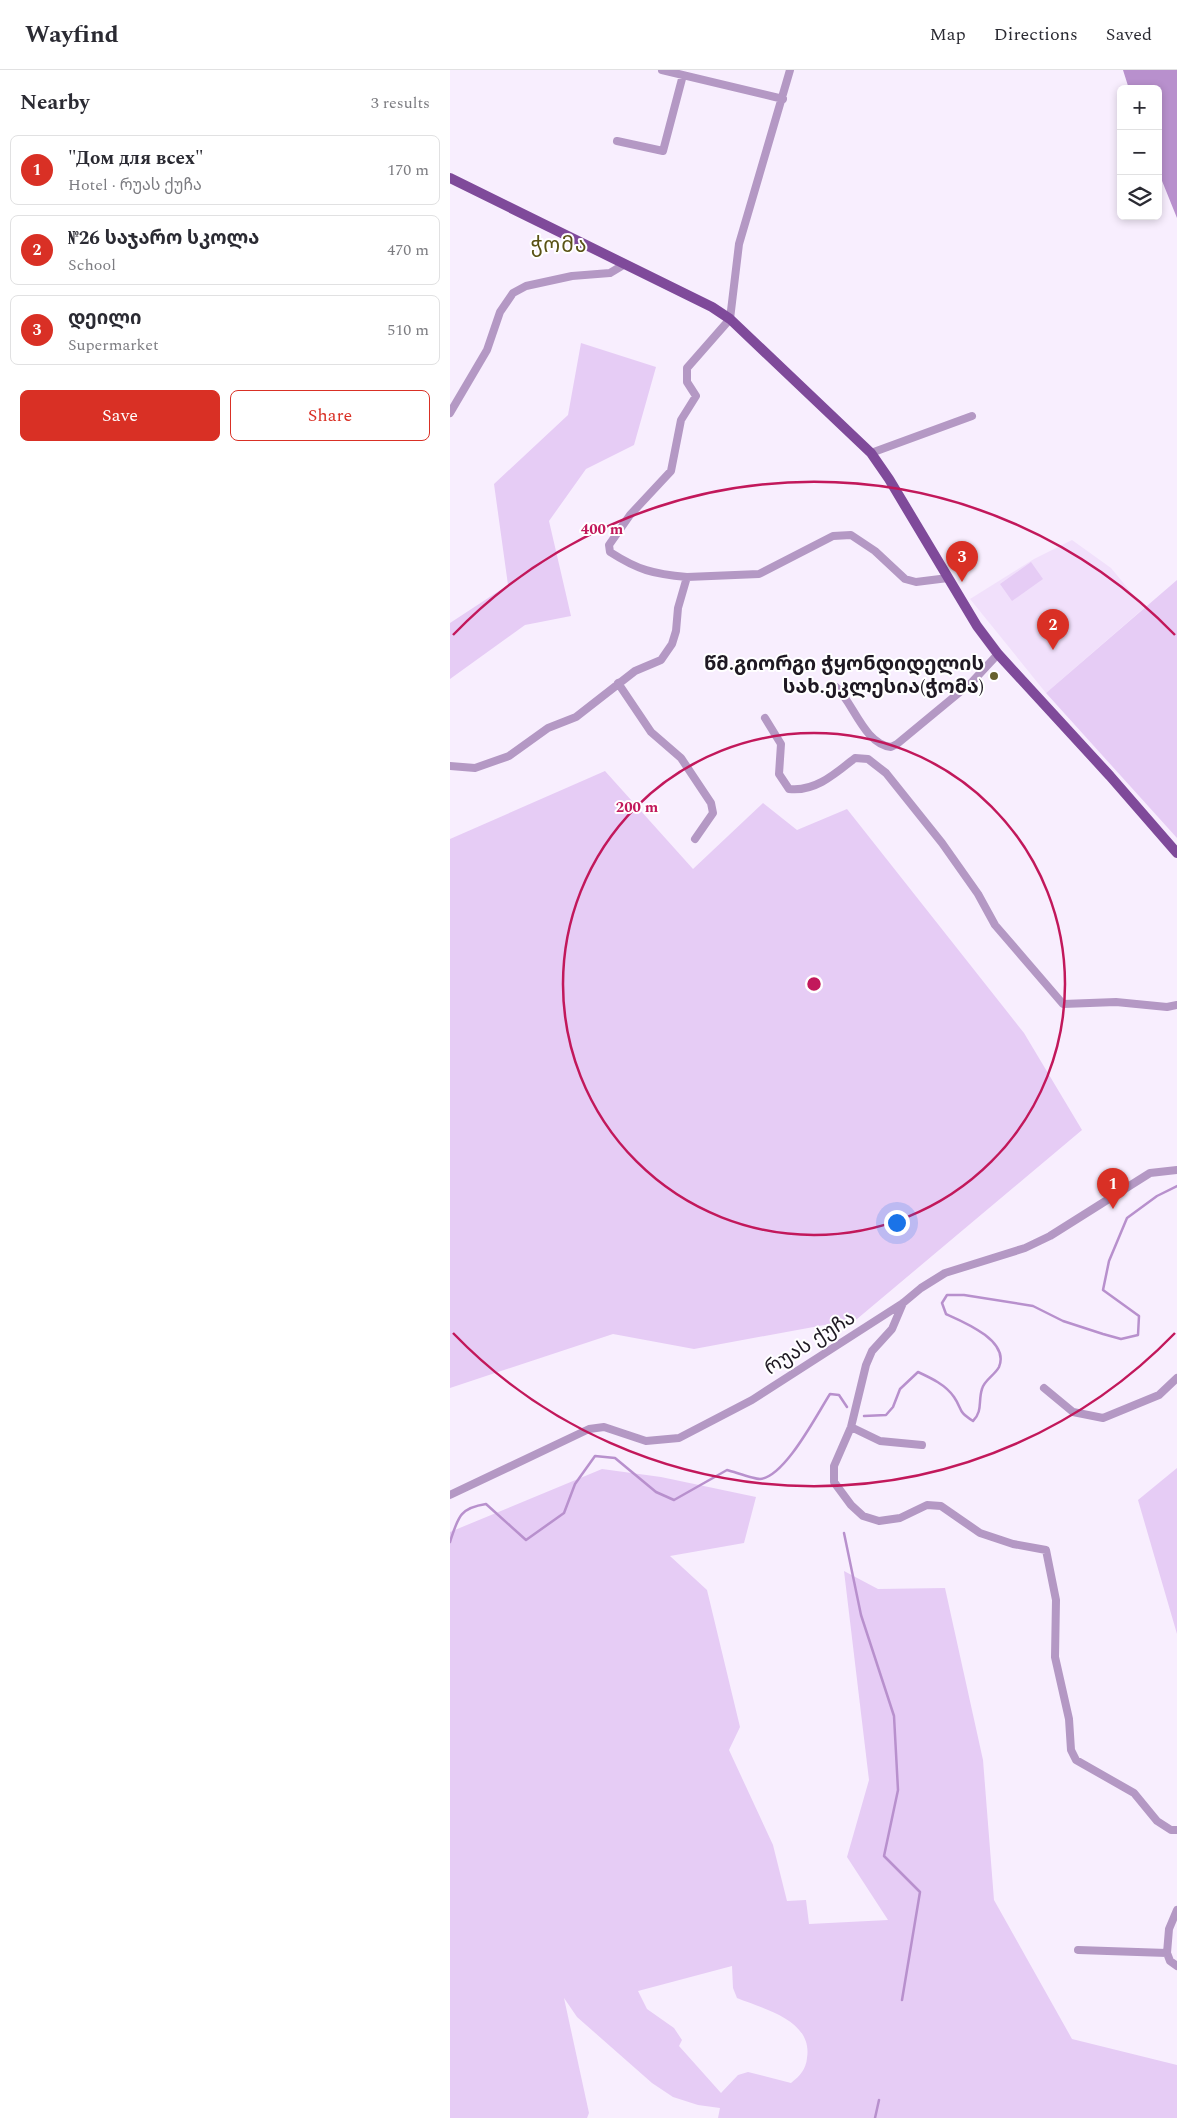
<!DOCTYPE html>
<html lang="en">
<head>
<meta charset="utf-8">
<style>
	body { margin:0; font-family:Spectral,"Noto Sans Georgian",serif; background:#f2f2f3; color:#2b2b33 }
	.controls { position:absolute; right:15px; top:15px; display:grid; overflow:hidden; border-radius:8px; box-shadow:0 2px 8px #0003 }
	.controls button { width:45px; height:45px; display:grid; place-items:center; padding:0; border:0; border-bottom:1px solid #e1e1e2; background:#fff; color:#2b2b33; font:25px sans-serif }
	.you { position:absolute; left:446px; top:1152px; width:18px; height:18px; margin:-12px; border:4px solid #fff; border-radius:50%; background:#1a73e8; box-shadow:0 0 0 8px #1a73e833 }
	.badge { display:grid; place-items:center; width:32px; height:32px; border-radius:50%; background:#d93025; color:#fff; font-size:16px; font-weight:700 }
	.pin { position:absolute; translate:-50% -41px; filter:drop-shadow(0 1px 2px #0008) }
	.pin::after { content:''; position:absolute; top:26px; width:18px; height:15px; background:inherit; clip-path:polygon(0 0,100% 0,50% 100%) }
	.list { margin:0; padding:0; list-style:none }
	h2 { display:flex; justify-content:space-between; align-items:center; height:65px; margin:0; padding:0 20px; font-size:21px }
	h2 small { font-size:16px; font-weight:400; color:#7c7c81 }
	.list li { display:grid; grid-template-columns:32px 1fr auto; gap:15px; align-items:center; box-sizing:border-box; height:70px; margin:0 10px 10px; padding:0 10px; border:1px solid #e1e1e2; border-radius:8px }
	.list b { display:block; font-size:19px; white-space:nowrap }
	.list p { margin:0; font-size:16px; white-space:nowrap; color:#7c7c81 }
	.list em { font-size:16px; font-style:normal; color:#7c7c81 }
	.actions { display:flex; gap:10px; padding:15px 20px }
	.actions a { flex:1; padding:11px 0; border:1px solid #d93025; border-radius:8px; text-align:center; font-size:18px; color:#d93025 }
	.actions .main { background:#d93025; color:#fff }
	.icon { flex:none; width:28px; height:28px; fill:none; stroke:currentColor; stroke-width:2; stroke-linecap:round; stroke-linejoin:round }
	.map { position:relative; flex:none; width:727px; height:2048px; overflow:hidden }
	header { display:flex; align-items:center; gap:30px; box-sizing:border-box; height:70px; padding:0 25px; background:#fff; border-bottom:1px solid #e1e1e2 }
	header strong { font-size:24px }
	nav { display:flex; gap:28px; margin-inline-start:auto; font-size:18px }
	main { display:flex }
	aside { flex:1; background:#fff }
	.map>svg:first-child { display:block }
	.built { fill:#f1e0fb }
	.green { fill:#e6ccf5; fill-rule:evenodd }
	.water { fill:#b890cd }
	.lines { fill:none; stroke-linecap:round; stroke-linejoin:round }
	.stream { stroke:#b890cd; stroke-width:2.5 }
	.minor { stroke:#b498c4; stroke-width:8 }
	.major { stroke:#7f4a9a; stroke-width:10 }
	.ring { fill:none; stroke:#c2185b; stroke-width:2.5 }
	.poi-dot { fill:#67602d; stroke:#fff; stroke-width:2 }
	.labels { text-anchor:middle; dominant-baseline:central; stroke-width:4; stroke-linejoin:round; paint-order:stroke }
	.poi-label { font-size:20px; font-weight:bold; fill:#1f1923; stroke:#fff; text-anchor:end }
	.street-label { font-size:20px; fill:#1f1923; stroke:#fff }
	.neighbourhood-label { font-size:21px; letter-spacing:1px; fill:#5a5315; stroke:#fff }
	.centre { fill:#c2185b; stroke:#fff; stroke-width:2.5 }
	.ring-label { font-size:15px; text-anchor:middle; font-weight:bold; fill:#c2185b; stroke:#fff; stroke-width:4; stroke-linejoin:round; paint-order:stroke }
</style>
</head>
<body>
<header>
<strong>Wayfind</strong>
<nav><a>Map</a><a>Directions</a><a>Saved</a></nav>
</header>
<main>
<aside>
<h2>Nearby<small>3 results</small></h2>
<ul class="list">
<li><span class="badge">1</span><div><b>&quot;Дом для всех&quot;</b><p>Hotel · რუას ქუჩა</p></div><em>170 m</em></li>
<li><span class="badge">2</span><div><b>№26 საჯარო სკოლა</b><p>School</p></div><em>470 m</em></li>
<li><span class="badge">3</span><div><b>დეილი</b><p>Supermarket</p></div><em>510 m</em></li>
</ul>
<div class="actions"><a class="main">Save</a><a>Share</a></div>
</aside>
<div class="map">
<svg width="727" height="2048" viewBox="0 0 727 2048">
	<rect width="100%" height="100%" fill="#f8eefe"/>
	<path class="built" d="M622,470l39,28 33,40 -98,85 -76,-94 64,-40z"/>
	<path class="green" d="M131,273l75,24 -22,78 -48,24 -37,52 22,95 -46,9 -75,54v-56l58,-38 -14,-101 74,-69z
		M581,492l12,17 -31,22 -12,-17z
		M727,510v258l-131,-145z
		M155,701l88,98 70,-66 34,27 50,-21 177,224 58,97 -225,189 -163,30 -81,-15 -163,54v-549z
		M727,1398v166l-39,-134z
		M152,1399l59,8 95,20 -12,46 -74,13 37,34 33,137 -11,23 44,95 14,56 19,-1 3,24 79,-4 -41,-63 22,-77 -25,-209 34,18 67,-1 38,172 11,140 78,139 105,26v53h-459l2,-10 -22,-3 -25,-8 -21,-14 -75,-66 -13,-19 25,115 -2,5h-137v-586zM282,1896l1,22 4,10c27,11 76,22 70,60 -1,11 -7,18 -16,25l-43,-11 -10,3 -17,18 -42,-47 3,-6 -8,-12 -27,-19 -9,-18z"/>
	<path class="water" d="M673,0h54v148l-19,-47v-82h-29z"/>
	<g class="lines">
		<path class="stream" d="M414,1346l22,-1 7,-8 7,-18 18,-17c13,6 28,13 36,25 9,13 3,14 19,24 10,-10 5,-20 9,-32 2,-9 13,-14 17,-22 11,-26 -35,-45 -53,-53l-4,-11 5,-8h17l69,11 30,15 40,13 18,5 17,-4 1,-19 -36,-26 6,-29 18,-43 30,-22 20,-10
			M394,1463l17,82 33,101 4,74 -14,66 36,36 -18,108
			M0,1472c8,-24 9,-34 36,-38l40,36 38,-27 11,-29 20,-28 20,2 41,34 18,8 53,-30c8,2 26,9 33,9 25,-2 57,-65 70,-85l9,1 8,12
			M425,2048l4,-18"/>
		<path class="minor" d="M212,0l121,29
			M167,71l46,10 20,-76
			M0,343l37,-63 13,-38 13,-19 13,-7 46,-10 38,-3 15,-9
			M421,383l101,-37
			M237,507c-34,-3 -49,-7 -77,-25l-1,-7 21,-30 41,-44 10,-51 15,-24 -9,-14v-14l43,-49 9,-75 51,-174
			M168,613l33,49 30,26 30,45 2,10 -18,26
			M386,617c17,15 28,57 55,60l6,-3 75,-62 26,-28
			M315,648l16,26 -2,30 10,15c26,3 46,-15 66,-31l13,1 18,14 56,70 36,51 17,31 68,79 53,-2 51,5 10,-2
			M0,696l25,2 34,-12 39,-28 28,-11 59,-46 26,-11 11,-16 4,-13 2,-23 9,-31 72,-3 74,-38 18,-1 24,16 30,28 11,3 32,-4
			M453,1233l-11,26 -20,22 -6,14 -15,62 -17,39v16l17,23 12,11 16,5 21,-3 27,-13 14,1 39,27 33,11 33,6 10,50 -1,57 14,62 2,31 5,10 58,33 23,28 14,9h6
			M594,1318l29,24 30,6 56,-23 18,-17
			M401,1357l29,14 42,4
			M0,1425l139,-66 15,-2 42,14 33,-3 73,-38 151,-97 18,-15 24,-15 80,-25 25,-12 100,-63 27,-3
			M628,1880l89,3 3,8 7,5
			M717,1883l2,-24 8,-19"/>
		<path class="major" d="M0,108l262,129 18,12 141,134 18,26 88,147 21,28 112,122 67,77"/>
	</g>
	<g class="ring">
		<circle cx="364" cy="914" r="251"/>
		<path d="M725 1263A502 502 0 0 1 3 1263M3 565A502 502 0 0 1 725 565"/>
	</g>
	<circle class="poi-dot" cx="544" cy="606" r="5"/>
	<g class="labels">
		<g class="poi-label">
			<text x="534" y="594">წმ.გიორგი ჭყონდიდელის<tspan x="534" dy="23">სახ.ეკლესია(ჭომა)</tspan></text>
		</g>
		<g class="street-label">
			<text transform="translate(360 1273) rotate(-32)">რუას ქუჩა</text>
		</g>
		<g class="neighbourhood-label">
			<text x="109" y="176">ჭომა</text>
		</g>
	</g>
	<circle cx="364" cy="914" r="8" class="centre"/>
	<g class="ring-label">
		<text x="152" y="464">400 m</text>
		<text x="187" y="742">200 m</text>
	</g>
</svg>
<div class="controls">
<button>+</button>
<button>−</button>
<button><svg class="icon" aria-label="layers" viewBox="0 0 24 24"><path d="M12 4l9 5-9 5-9-5zM3 14l9 5 9-5"/></svg></button>
</div>
<div class="you"></div>
<div class="pin badge" style="left:663px;top:1139px">1</div>
<div class="pin badge" style="left:603px;top:580px">2</div>
<div class="pin badge" style="left:512px;top:512px">3</div>
</div>
</main>
</body>
</html>
